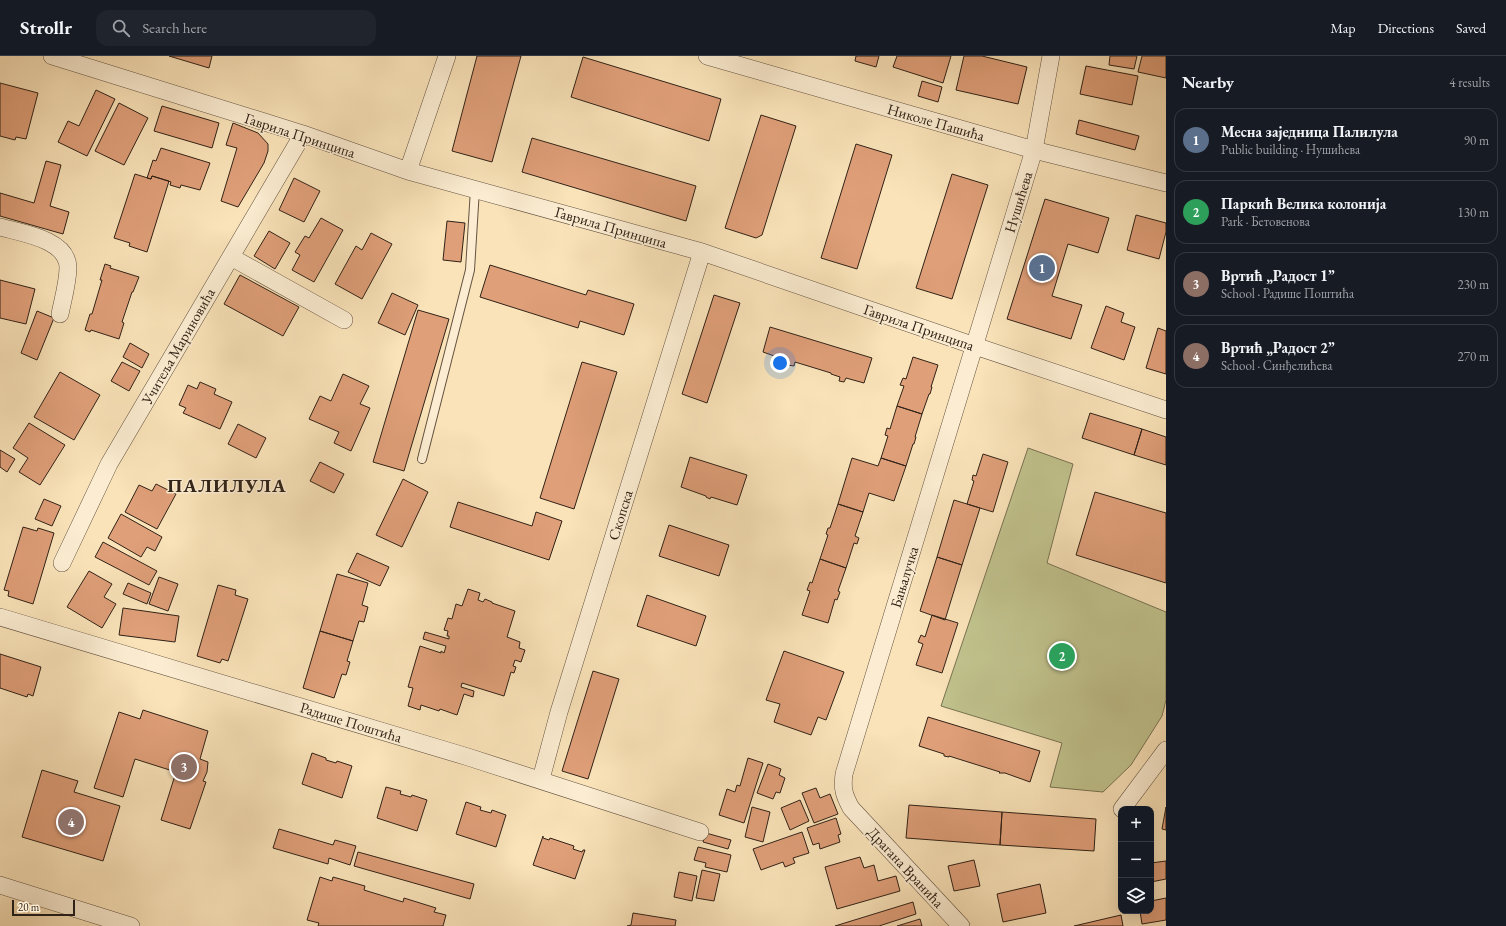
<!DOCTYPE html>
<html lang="en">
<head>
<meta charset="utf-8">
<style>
	body { margin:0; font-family:"EB Garamond",serif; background:#20242c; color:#f1f3f6 }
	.controls { position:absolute; right:12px; bottom:12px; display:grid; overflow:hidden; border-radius:8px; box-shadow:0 4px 16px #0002 }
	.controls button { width:36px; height:36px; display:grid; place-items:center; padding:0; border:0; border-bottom:1px solid #363941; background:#171b24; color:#f1f3f6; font:20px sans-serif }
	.scale { position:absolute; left:12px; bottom:10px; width:63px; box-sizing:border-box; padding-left:4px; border:2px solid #302217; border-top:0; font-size:11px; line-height:14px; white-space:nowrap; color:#302217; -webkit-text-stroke:3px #fcedd2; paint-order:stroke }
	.you { position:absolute; left:780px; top:307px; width:14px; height:14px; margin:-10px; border:3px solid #fff; border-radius:50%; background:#1a73e8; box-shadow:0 0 0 6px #1a73e833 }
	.badge { display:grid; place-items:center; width:26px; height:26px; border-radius:50%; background:#db2777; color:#fff; font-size:13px; font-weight:700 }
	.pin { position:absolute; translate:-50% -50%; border:2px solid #fff; box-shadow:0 1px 4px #0006 }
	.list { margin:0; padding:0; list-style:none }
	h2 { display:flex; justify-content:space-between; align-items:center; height:52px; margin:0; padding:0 16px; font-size:17px }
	h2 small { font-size:13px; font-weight:400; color:#9ea1a6 }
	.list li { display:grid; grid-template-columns:26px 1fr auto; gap:12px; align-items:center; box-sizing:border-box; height:64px; margin:0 8px 8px; padding:0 8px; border:1px solid #363941; border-radius:12px }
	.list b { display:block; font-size:15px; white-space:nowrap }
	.list p { margin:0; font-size:13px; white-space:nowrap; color:#9ea1a6 }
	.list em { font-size:13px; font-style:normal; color:#9ea1a6 }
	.icon { flex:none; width:22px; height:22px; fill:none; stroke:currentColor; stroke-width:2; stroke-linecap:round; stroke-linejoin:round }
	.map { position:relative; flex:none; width:1166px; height:870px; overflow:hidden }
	header { display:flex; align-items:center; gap:24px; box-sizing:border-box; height:56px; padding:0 20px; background:#171b24; border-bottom:1px solid #363941 }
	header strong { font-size:19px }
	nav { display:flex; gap:22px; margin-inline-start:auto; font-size:14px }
	.search { width:280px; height:36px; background:#20242c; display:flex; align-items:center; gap:10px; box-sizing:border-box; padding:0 14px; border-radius:12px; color:#9ea1a6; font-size:15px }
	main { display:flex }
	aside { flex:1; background:#171b24 }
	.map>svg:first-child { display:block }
	.green { fill:#c1c38e; stroke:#787252 }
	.building { fill:#df9f79; stroke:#302217 }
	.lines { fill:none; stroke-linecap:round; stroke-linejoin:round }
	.lane-casing { stroke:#625240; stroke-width:10 }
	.street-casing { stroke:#625240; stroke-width:18 }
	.lane { stroke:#fcedd2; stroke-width:8 }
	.street { stroke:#fcedd2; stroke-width:17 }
	.labels { text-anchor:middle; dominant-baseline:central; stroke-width:3; stroke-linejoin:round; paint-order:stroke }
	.street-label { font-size:15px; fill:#302217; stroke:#fcedd2 }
	.district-label { font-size:19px; font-weight:bold; letter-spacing:1px; fill:#302217; stroke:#fcedd2 }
</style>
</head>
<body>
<header>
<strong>Strollr</strong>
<div class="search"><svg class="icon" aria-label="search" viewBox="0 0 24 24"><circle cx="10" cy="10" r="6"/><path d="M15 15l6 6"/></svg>Search here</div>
<nav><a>Map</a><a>Directions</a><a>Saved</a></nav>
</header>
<main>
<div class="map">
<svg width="1166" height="870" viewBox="0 0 1166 870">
	<rect width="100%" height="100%" fill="#fae3b9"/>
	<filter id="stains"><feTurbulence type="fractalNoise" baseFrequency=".005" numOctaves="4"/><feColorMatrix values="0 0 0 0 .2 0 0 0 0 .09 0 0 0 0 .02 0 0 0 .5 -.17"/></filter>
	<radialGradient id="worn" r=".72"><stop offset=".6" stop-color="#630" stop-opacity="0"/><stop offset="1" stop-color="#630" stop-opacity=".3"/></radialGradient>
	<path class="green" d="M1028,392l45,16 -26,99 119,49v88l-4,16 -31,49 -28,27 -53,-5 12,-44 -121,-37z"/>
	<path class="building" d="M169,0h43l-3,12z
		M477,0h44l-29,106 -40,-11z
		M856,0h23l-3,11 -21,-6z
		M897,0h54l-8,27 -50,-16z
		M964,0h18l45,11 -9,37 -62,-14z
		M1110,0h27l-3,13 -25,-4z
		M1142,0h24v22l-28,-6z
		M583,1l138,42 -12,42 -138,-44z
		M1086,10l52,10 -6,29 -52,-11z
		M922,25l20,6 -4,15 -20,-6z
		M0,27l38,10 -12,46 -10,-2 -1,3 -15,-4z
		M96,34l19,9 -28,57 -29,-14 10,-21 11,5z
		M119,47l29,15 -24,47 -29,-14z
		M162,50l57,17 -7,25 -58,-17z
		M761,59l35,11 -34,109 -6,3 -31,-10z
		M1079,64l60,16 -4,14 -59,-16z
		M233,67l25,10 10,11v7l-4,12 -26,44 -17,-6 16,-53 -11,-3z
		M532,82l164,48 -10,35 -164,-49z
		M856,88l36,11 -35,114 -36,-11z
		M161,92l49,15 -10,27 -19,-5 -1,3 -10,-3 1,-3 -19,-6 -1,3 -4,-1 6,-18 3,1z
		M46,105l15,4 -11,41 19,6 -6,22 -63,-18v-23l34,10z
		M135,118l16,5 1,-3 17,5 -22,71 -18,-6 1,-3 -16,-5z
		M952,118l36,11 -36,114 -36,-11z
		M294,122l26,13 -16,31 -25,-12z
		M1045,143l64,19 -11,35 -30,-9 -16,52 30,9 -11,34 -64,-20z
		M1136,159l30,8v9l-7,27 -32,-9z
		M321,162l22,12 -29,52 -22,-12 8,-15 -5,-3 10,-16 4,2z
		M447,165l18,2 -4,39 -18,-2z
		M269,175l21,12 -15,26 -21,-13z
		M371,177l21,11 -30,55 -27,-15 21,-38 6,4z
		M105,208l6,2 -1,2 29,9 -6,15h-1l-10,30 2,1 -5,16 -28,-9 -1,2 -5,-2 5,-16h2l10,-34h-2z
		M490,209l96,30 2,-5 46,14 -10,31 -44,-14 -2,7 -98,-31z
		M240,219l59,32 -16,29 -59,-32z
		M0,224l35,9 -9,35 -26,-6z
		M392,237l26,12 -13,30 -27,-12z
		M714,239l26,8 -33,100 -25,-9z
		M1106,250l18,7 -3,9 14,5 -11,33 -33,-12z
		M418,254l31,9 -45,152 -31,-9z
		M37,255l17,7 -17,42 -16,-7z
		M770,271l102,31 -8,25 -18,-5 -2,4 -5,-1 1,-4 -9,-3v-1l-36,-11 -1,4 -7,-1 1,-4 -25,-9z
		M1158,272l8,3v43l-20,-6z
		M130,287l19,11 -7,14 -19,-11z
		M913,301l25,8 -7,22h1l-2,7h-1l-7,20 -25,-8 7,-20 -4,-1 3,-7 3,1z
		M122,306l18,9 -11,20 -18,-10z
		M582,306l35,10 -43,137 -34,-11z
		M60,316l40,23 -26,45 -40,-23z
		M343,318l26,12 -9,18 10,4 -19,43 -17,-8 5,-11 -30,-13 11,-23 11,5z
		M200,326l16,7 -2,5 18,8 -12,27 -37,-16 3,-5 -7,-3 9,-20 9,4z
		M897,350l25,8 -7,23h1l-2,7h-1l-7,22 -25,-8 7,-22 -3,-1 2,-7 3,1z
		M1090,357l52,16 -8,26 -52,-17z
		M29,367l36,22 -25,40 -21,-13 9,-14 -15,-10z
		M238,368l28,14 -10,20 -28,-14z
		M1142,373l24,8v28l-32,-10z
		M0,394l15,9 -8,13 -7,-5z
		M983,398l25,8 -15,50 -26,-8 7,-23 -2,-1 1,-5 3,1z
		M690,401l57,18 -10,30 -26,-8 -1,2 -4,-2v-1l-25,-9z
		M852,402l26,8 3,-8 25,8 -12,35 -25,-8 -6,19 -25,-8z
		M320,406l24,12 -10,19 -24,-12z
		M403,423l25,13 -26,55 -26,-12z
		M156,428l20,10 -19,35 -32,-17 14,-27 13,6z
		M1095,436l71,21v70l-90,-28z
		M44,443l17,7 -9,20 -17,-7z
		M954,444l26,8 -18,57 -25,-8z
		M458,446l74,24 4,-14 26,9 -13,39 -99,-33z
		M838,448l25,8 -8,24 4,2 -2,6 -3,-1 -8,25 -26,-9 8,-24 -2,-1 2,-6h2z
		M121,458l41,23 -7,14 -8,-4 -6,10 -33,-19z
		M669,469l60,20 -10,31 -60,-20z
		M23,471l14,4 1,-3 16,5 -21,71 -25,-8 1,-5 -5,-1z
		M103,486l54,29 -8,14 -54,-28z
		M357,497l32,14 -9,19 -32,-14z
		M937,501l25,8 -17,55 -25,-9z
		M820,503l26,9 -8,23 2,1 -3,8 -2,-1 -7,24 -26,-8 8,-24 -3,-1 3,-8 2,1z
		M89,515l23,13 -8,13 12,7 -14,24 -35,-21z
		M337,518l31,9 -6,22 6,2 -4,15 -5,-1 -6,20 -33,-10z
		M159,521l19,7 -10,27 -19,-7z
		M128,527l23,10 -4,11 -24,-10z
		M218,529l18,5 -1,5 13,4 -20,62 -6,-2 -2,4 -23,-7z
		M468,533l12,4 -2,7 5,2 2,-3 7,3v1l23,8 -8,26 13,5 -1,6 6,2 -4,12 -6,-2 -2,6 3,1 -2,6 -3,-1 -7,24 -42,-13 -1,4 13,4 -1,6 -9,-3 -7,21 -17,-6 -1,2 -18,-6 -1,5 -12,-4 5,-18 -5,-1 12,-41 21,7v-2l3,2 2,-7 -23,-7 2,-7 24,7v-3h-2l1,-5 -4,-1 4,-12 4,1 4,-15 6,2z
		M647,539l59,21 -10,30 -59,-20z
		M123,552l56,8 -4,26 -56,-7z
		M932,559l26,8 -16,50 -26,-8 7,-21 -5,-2 3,-7 4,2z
		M320,575l33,10 -6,20 3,1 -4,13 -4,-1 -8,24 -31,-10z
		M784,595l60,21 -18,48 -8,-3 -7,18 -37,-13 6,-18 -14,-4z
		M0,598l41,13 -8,29 -5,-2 -1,3 -27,-9z
		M593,615l26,8 -31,100 -26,-8z
		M143,654l65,21 -8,28 8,3 -1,10 -4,9 3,1 -16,47 -29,-9 15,-48 -41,-13 -12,38 -29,-9 25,-76 21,7z
		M928,661l112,34 -10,31 -25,-9h-6l1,-1 -51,-16v1l-5,-1v-2l-25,-8z
		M312,697l14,5v2l10,3 1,-2 15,5 -10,32 -40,-14z
		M748,702l15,5 -19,60 -25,-8 8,-26 8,3 2,-7 3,1z
		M768,708l13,5 -2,6 6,3 -5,15 -4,-1 -3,7 -16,-6z
		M42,714l36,11 -4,11 46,14 -17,55 -81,-24z
		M386,731l15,4 -1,3 11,3 1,-2 15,5 -10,31 -40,-13z
		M816,732l4,10 10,-4 8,20 -24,9 -12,-30z
		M800,744l9,21 -19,9 -9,-22z
		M466,746l15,5 -1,3 11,3 1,-3 14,5 -10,32 -40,-13z
		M909,749l93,7 -2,33 -94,-7z
		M752,751l18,5 -7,30 -18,-5z
		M1166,751v23l-4,-1z
		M1002,756l94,7 -2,32 -94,-6z
		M836,762l5,16 -3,1 2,7 -20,7 -1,-6 -6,2 -6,-17z
		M279,773l54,16 2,-5 21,6 -6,19 -21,-7 -1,6 -55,-16z
		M802,776l7,21 -16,5 2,5 -10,4 -2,-5 -22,8 -8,-21z
		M706,777l25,7 -3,9 -25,-7z
		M543,780v2l6,2 1,-2 24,8 -1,3 9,3 1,-2h2l-10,29 -42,-14z
		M698,791l33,8 -4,17 -22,-5 1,-4 -12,-3z
		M358,796l116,32 -4,15 -116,-33z
		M860,801l4,11 10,-3 4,16 18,-5 4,15 -63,18 -12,-42z
		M974,804l6,26 -26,5 -6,-25z
		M1166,805v18l-15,3v-19z
		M702,814l18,4 -6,27 -18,-3z
		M679,816l18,4 -5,25 -18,-4z
		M320,821l12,4 1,-4 32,9 -1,4 39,12 1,-4 32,10 -2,4 12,3 -3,11h-125l1,-3 -12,-3z
		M1040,828l6,29 -43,9 -6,-28z
		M1166,842v22l-24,4 -2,-13h11v-10z
		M913,846l3,12 -37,12h-44z
		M633,857l43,7 -1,6h-48l4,-1z
		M1121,859l2,11h-49z
		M920,863l2,7h-25z"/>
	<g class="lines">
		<g class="lane-casing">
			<path id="lane" d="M422,403l48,-189 5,-81"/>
		</g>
		<g class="street-casing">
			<path id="street" d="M52,0l251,78 105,37 294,81 273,94 191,64
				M707,0l327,94 132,33
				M408,115l39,-115
				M0,171c21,6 67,12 68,40 0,15 -5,32 -8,47
				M231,201l113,63
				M62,507l47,-99 194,-330
				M0,561l468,140 232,75
				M541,723l18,-67 143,-460
				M1122,753l44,-59
				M0,829l131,41
				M961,870l-110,-118c-7,-13 -9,-19 -7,-34l190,-624 17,-94"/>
		</g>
		<use href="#lane" class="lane"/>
		<use href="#street" class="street"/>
	</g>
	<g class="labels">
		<g class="street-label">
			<text transform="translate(936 66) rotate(16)">Николе Пашића</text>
			<text transform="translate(300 79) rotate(18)">Гаврила Принципа</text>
			<text transform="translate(1018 146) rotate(-73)">Нушићева</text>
			<text transform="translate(611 171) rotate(16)">Гаврила Принципа</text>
			<text transform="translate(919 271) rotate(19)">Гаврила Принципа</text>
			<text transform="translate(178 290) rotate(-60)">Учитеља Мариновића</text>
			<text transform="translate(620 459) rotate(-73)">Скопска</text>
			<text transform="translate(904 521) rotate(-73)">Бањалучка</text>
			<text transform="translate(351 666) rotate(17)">Радише Поштића</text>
			<text transform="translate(906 811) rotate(47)">Драгана Вранића</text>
		</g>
		<g class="district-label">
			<text x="227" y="429">ПАЛИЛУЛА</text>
		</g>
	</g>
	<rect width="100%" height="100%" filter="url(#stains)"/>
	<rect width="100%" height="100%" fill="url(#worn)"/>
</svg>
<div class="controls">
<button>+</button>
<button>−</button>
<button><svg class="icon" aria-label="layers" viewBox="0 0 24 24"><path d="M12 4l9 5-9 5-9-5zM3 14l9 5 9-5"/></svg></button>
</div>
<div class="scale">20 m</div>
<div class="you"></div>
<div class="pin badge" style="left:1042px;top:212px;background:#5c6f8a">1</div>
<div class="pin badge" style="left:1062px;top:600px;background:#2e9e5b">2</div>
<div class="pin badge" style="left:184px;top:711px;background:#8d6e63">3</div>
<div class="pin badge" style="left:71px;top:766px;background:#8d6e63">4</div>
</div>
<aside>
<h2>Nearby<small>4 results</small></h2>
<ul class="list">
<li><span class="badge" style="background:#5c6f8a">1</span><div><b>Месна заједница Палилула</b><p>Public building · Нушићева</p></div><em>90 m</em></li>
<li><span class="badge" style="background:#2e9e5b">2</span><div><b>Паркић Велика колонија</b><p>Park · Бетовенова</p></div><em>130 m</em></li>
<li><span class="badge" style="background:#8d6e63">3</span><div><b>Вртић „Радост 1”</b><p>School · Радише Поштића</p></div><em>230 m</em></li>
<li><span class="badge" style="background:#8d6e63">4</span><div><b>Вртић „Радост 2”</b><p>School · Синђелићева</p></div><em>270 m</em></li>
</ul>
</aside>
</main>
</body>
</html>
